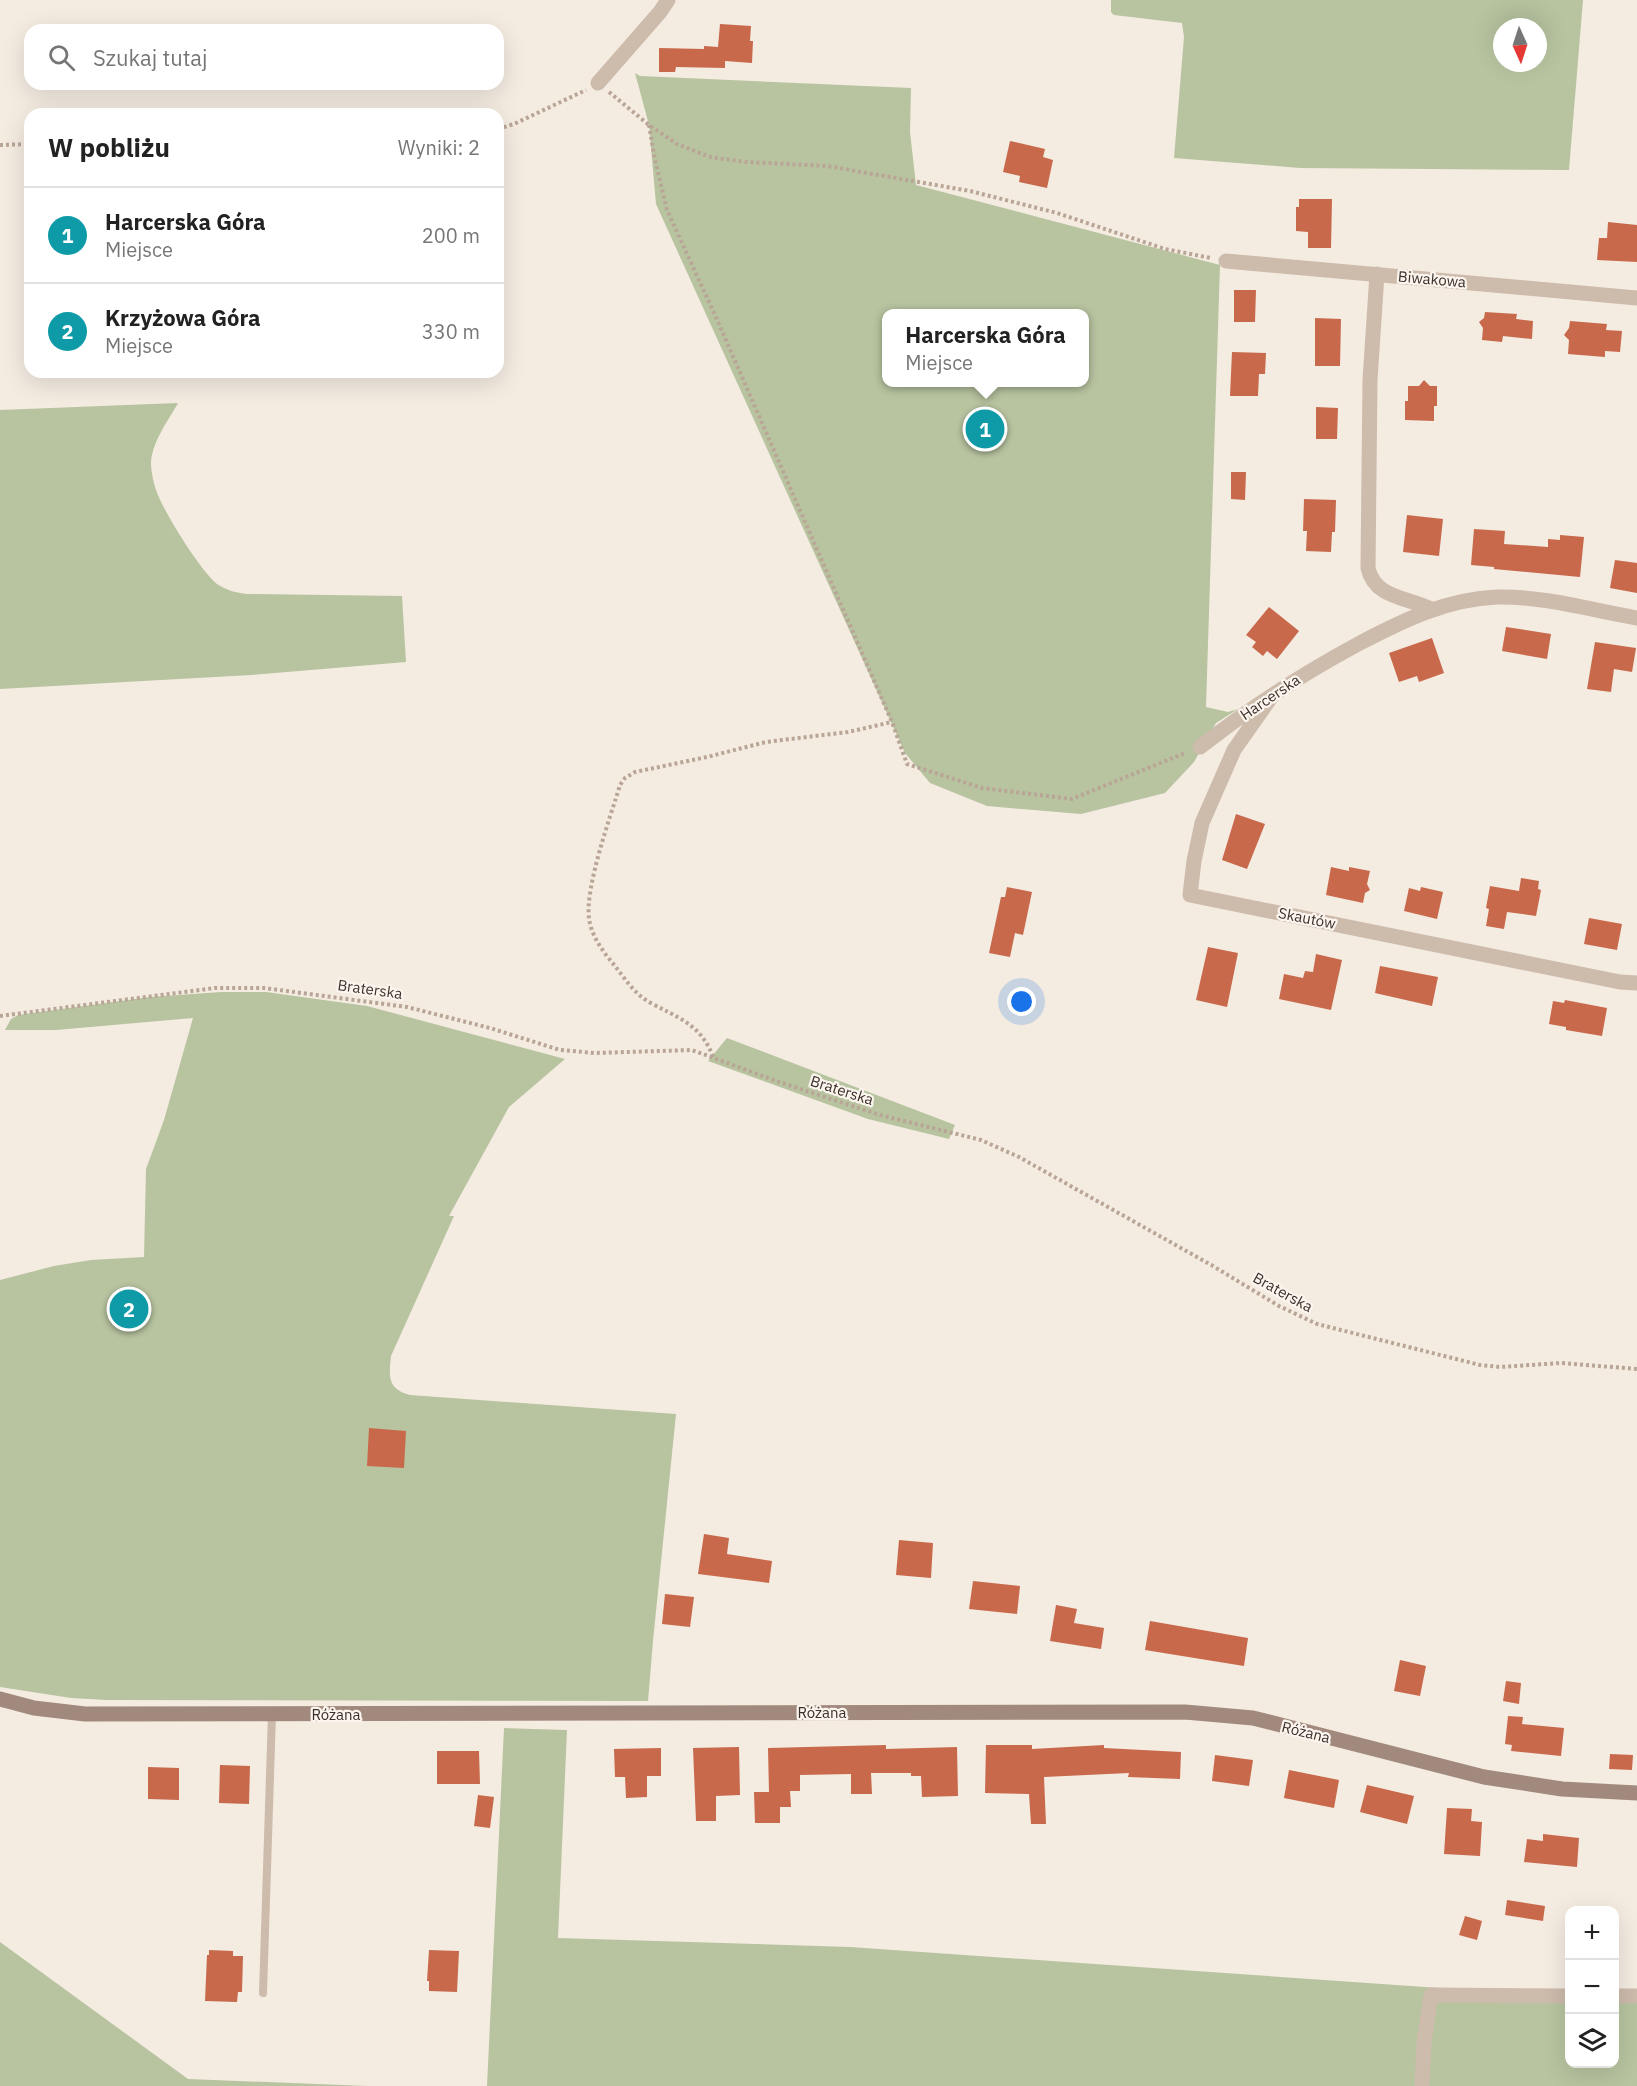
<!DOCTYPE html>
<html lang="pl">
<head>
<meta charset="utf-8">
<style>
	body { margin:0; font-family:"IBM Plex Sans",sans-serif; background:#f6f6f6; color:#222 }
	.controls { position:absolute; right:18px; bottom:18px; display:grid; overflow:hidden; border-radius:12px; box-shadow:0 6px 24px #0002 }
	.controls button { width:54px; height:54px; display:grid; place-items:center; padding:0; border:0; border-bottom:2px solid #e0e0e0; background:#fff; color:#222; font:30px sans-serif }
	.compass { position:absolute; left:1493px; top:18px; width:54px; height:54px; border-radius:50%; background:#fff; box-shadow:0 6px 24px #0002; rotate:177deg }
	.you { position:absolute; left:1022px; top:1002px; width:21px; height:21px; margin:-15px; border:4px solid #fff; border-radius:50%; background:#1a73e8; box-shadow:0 0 0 9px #1a73e833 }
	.badge { display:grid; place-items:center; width:39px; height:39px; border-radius:50%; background:#1f5a5e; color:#fff; font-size:20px; font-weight:700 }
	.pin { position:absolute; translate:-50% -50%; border:3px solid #fff; box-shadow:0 2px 6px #0006 }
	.popup { position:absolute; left:882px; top:309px; width:207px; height:78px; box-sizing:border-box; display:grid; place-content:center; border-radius:12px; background:#fff; filter:drop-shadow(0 2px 4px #0005); font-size:20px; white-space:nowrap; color:#767676 }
	.popup b { font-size:22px; color:#222 }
	.popup::after { content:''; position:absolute; left:50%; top:100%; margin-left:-12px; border:12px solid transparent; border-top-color:#fff }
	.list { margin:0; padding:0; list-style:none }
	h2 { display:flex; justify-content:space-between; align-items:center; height:78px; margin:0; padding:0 24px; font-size:26px }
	h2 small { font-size:20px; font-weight:400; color:#767676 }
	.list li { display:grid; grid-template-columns:39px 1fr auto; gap:18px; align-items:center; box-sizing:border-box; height:96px; padding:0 24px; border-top:2px solid #e0e0e0 }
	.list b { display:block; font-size:22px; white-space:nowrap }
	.list p { margin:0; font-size:20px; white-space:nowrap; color:#767676 }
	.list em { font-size:20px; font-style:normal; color:#767676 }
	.icon { flex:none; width:33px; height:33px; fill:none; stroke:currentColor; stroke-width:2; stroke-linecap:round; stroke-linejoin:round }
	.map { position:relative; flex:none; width:1637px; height:2086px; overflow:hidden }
	.search { position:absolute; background:#fff; box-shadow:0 6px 24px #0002; left:24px; top:24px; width:480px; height:66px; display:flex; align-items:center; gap:15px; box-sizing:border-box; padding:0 21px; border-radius:18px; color:#767676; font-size:22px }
	.panel { position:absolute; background:#fff; box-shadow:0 6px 24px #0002; left:24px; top:108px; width:480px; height:270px; border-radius:18px }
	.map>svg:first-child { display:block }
	.green { fill:#b8c4a0; fill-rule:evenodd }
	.building { fill:#c8694b }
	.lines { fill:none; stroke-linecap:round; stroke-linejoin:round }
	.path { stroke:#b9a596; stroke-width:4; stroke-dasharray:3 3; stroke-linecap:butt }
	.lane { stroke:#cdbbac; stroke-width:8 }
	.street { stroke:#cdbbac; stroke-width:15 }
	.secondary { stroke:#a18a7d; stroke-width:15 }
	.labels { text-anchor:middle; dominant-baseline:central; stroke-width:4.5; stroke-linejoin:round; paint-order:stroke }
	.street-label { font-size:15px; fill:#3b302b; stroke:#fbf5ee }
</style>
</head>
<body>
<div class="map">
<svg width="1637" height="2086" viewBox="0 0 1637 2086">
	<rect width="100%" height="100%" fill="#f4ebe1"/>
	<path class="green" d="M1111,0h472l-14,170 -269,-2 -126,-10 10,-121 -2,-14 -68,-8 -3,-3zM1502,27h36v36h-36z
		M635,73l5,3 271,12 -1,44 6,53 304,80 -14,442 22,5 10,-3 -22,14 -22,39 -29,31 -84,21 -94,-8 -57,-23 -25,-30 -249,-549 -7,-79zM886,314h198v68h-198z
		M178,403c-10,18 -26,39 -27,60 0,9 3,23 7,32 8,20 42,75 59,89 9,6 19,9 30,10l155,2 4,66 -155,13 -251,14v-279z
		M221,992h45l101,14 198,53 -56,48 -60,109h5l-63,140c-2,20 -4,33 19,39l266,19 -23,227 -5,60 -541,-1 -36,-2 -71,-11v-407l54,-14 37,-6 53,-3 2,-88 18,-49 29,-102 -137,12h-51l6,-11 7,-4 132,-18z
		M727,1038l228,87 -6,14 -81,-20 -160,-58z
		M504,1728l63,2 -9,208 292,9 719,50 1,67h44l1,-64 22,1v85h-1150z
		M0,1942l188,137 180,7h-368z"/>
	<path class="building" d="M720,24l31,2 -1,15h3l-1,22 -27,-2v7l-49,-1 -1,5h-16v-24l45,1v-3l14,1z
		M1010,141l35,8 -2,8 10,3 -6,28 -28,-6 1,-6 -17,-4z
		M1299,199h33l-1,49h-23v-16l-12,-1v-24h3z
		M1608,222l29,3v37l-40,-2 2,-22h8z
		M1234,290h22l-1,32h-21z
		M1485,312l32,2 -1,5 17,2 -1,18 -29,-3 -1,6 -20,-2 1,-12 -4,-6 5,-4z
		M1315,318l26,1 -1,47h-25z
		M1570,321l37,3 -1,6 16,1 -2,21 -15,-1v6l-37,-3 1,-14 -5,-5 5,-7z
		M1232,352l34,1 -1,21h-6l-1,22h-28z
		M1424,380l6,6h7v20h-3v15l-29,-1v-19h3v-15h11z
		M1316,407l22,1 -1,31h-21z
		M1231,472h15l-1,28 -14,-1z
		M1304,499l32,1 -1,32h-3l-1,20 -25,-1 1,-20h-4z
		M1407,515l36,4 -4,37 -36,-4z
		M1474,529l31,2 -1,13 44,3v-8l12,1v-5l24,2 -4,40 -86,-8v-2l-23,-2z
		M1615,560l22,3v30l-27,-5z
		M1269,607l30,24 -22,28 -10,-8 -4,5 -11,-9 4,-5 -10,-7z
		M1506,627l45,7 -4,25 -45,-8z
		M1432,638l12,35 -25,9 -2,-6 -18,6 -10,-29z
		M1595,642l41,6 -4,24 -18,-3 -3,23 -24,-3z
		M1236,814l29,10 -18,45 -25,-9z
		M1331,867l18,4v-4l21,4 -3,13 3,6 -5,3 -2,10 -37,-8z
		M1521,878l18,3 -1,8 3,1 -5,26 -29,-4 -3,17 -18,-3 3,-17 -3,-1 4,-22 29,5z
		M1007,887l25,5 -9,43 -8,-2 -5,24 -21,-4 12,-56h4z
		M1421,887l22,5 -6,27 -33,-8 5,-23 11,3z
		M1589,918l33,6 -5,26 -33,-6z
		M1208,947l30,6 -11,54 -31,-7z
		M1316,954l26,6 -11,50 -52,-11 5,-25 19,4 2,-7 8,1z
		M1380,966l58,11 -6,29 -57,-13z
		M1565,1000l42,8 -5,28 -36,-6v-3l-17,-3 4,-23 11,2z
		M369,1428l37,3 -2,37 -37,-2z
		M704,1534l25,4 -2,16 45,7 -3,22 -71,-9z
		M899,1540l34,3 -2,35 -35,-3z
		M973,1581l47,5 -3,28 -48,-5z
		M665,1594l29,3 -4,30 -28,-3z
		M1056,1605l21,4 -3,14 30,5 -3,21 -51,-8z
		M1150,1621l98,17 -4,28 -99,-16z
		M1400,1660l26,6 -6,30 -26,-5z
		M1506,1681l15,2 -2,21 -16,-3z
		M1508,1716l15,1 -1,7 42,4 -3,28 -50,-5 1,-6 -7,-1z
		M886,1745v4l71,-2 1,49 -36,1 -1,-21h-10v-3h-40l1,21h-21v-20l-51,1v16h-10l1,16h-11v16h-25l-1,-31h15l-1,-44z
		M986,1745h46v4l72,-4v3l77,4 -1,27 -52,-2 1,-4 -85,4 2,47h-15l-2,-30 -44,-1z
		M739,1747l1,48 -24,1v25h-20l-3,-73z
		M661,1748v28h-14v21l-21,1 -1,-21h-10l-1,-28z
		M437,1751h42l1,33h-43z
		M1610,1754l23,1 -1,15 -23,-1z
		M1215,1755l38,5 -4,26 -37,-5z
		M220,1765l30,1 -1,38 -30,-1z
		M148,1767l31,1v32l-31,-1z
		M1289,1770l50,10 -5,28 -50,-10z
		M1367,1785l47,11 -7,28 -47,-12z
		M478,1795l16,2 -4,31 -16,-2z
		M1447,1808l25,1 -1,12 11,1 -2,34 -36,-2z
		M1543,1834l36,4 -2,29 -53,-5 3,-23 16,2z
		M1507,1900l38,6 -2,15 -38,-6z
		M1465,1916l17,5 -5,19 -18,-5z
		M209,1950l24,1v5h10l-1,36h-4l-1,10 -32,-1 2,-46h2z
		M429,1950l30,1 -2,41 -28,-1v-10h-2z"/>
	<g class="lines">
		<path class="path" d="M609,92l40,33 28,19 33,13 36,5 81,4 143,25 87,22 108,36 46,9
			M649,125l6,35 12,50 52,114 173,398 15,42 75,24 90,11 113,-46
			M498,129l16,-5 72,-34
			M0,145l30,-1
			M0,1016l215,-28h49l143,19 83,21 70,22 35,3 97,-3 87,32 101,33 101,25 38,17 194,109 66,40 38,18 163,41 20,2 61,-4 76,6
			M713,1057c-12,-33 -35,-39 -64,-55 -14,-8 -24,-23 -34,-36 -11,-13 -24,-30 -26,-48 -4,-31 21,-100 31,-133l5,-7 10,-6 72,-15 59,-15 82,-10 44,-10"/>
		<path class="lane" d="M263,1993l9,-279"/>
		<path class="street" d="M598,83l62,-71 8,-12
			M1226,261l411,37
			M1377,274l-7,106 -2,188c7,31 40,29 63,41
			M1272,696l-38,54 -32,73 -8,38 -4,34 430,87 17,1
			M1200,747c50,-39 104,-74 160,-104 44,-23 87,-44 137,-46 47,-1 94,13 140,21
			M1614,1996h23
			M1422,2086l2,-44 7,-47 139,1"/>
		<path class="secondary" d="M0,1699l34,9 51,6 1100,-2 68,6 231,59 78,12 75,4"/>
	</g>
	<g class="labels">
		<g class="street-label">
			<text transform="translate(1432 279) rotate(5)">Biwakowa</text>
			<text transform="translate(1270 697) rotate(-34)">Harcerska</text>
			<text transform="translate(1307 918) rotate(11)">Skautów</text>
			<text transform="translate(370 989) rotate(8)">Braterska</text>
			<text transform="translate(842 1090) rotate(18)">Braterska</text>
			<text transform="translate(1283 1292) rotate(29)">Braterska</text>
			<text x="822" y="1712">Różana</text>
			<text x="336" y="1714">Różana</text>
			<text transform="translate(1306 1732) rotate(14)">Różana</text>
		</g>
	</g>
</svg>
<div class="controls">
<button>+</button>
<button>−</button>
<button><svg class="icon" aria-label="layers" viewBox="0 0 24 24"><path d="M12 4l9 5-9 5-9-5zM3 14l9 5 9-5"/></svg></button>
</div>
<svg class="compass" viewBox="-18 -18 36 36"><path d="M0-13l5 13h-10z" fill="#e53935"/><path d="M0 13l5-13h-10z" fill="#767676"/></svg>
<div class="you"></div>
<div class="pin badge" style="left:985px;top:429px;background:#0f9aa8">1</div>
<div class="popup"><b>Harcerska Góra</b>Miejsce</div>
<div class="pin badge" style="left:129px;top:1309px;background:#0f9aa8">2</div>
<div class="search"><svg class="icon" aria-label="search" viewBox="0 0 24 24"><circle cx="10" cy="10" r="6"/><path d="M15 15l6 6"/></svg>Szukaj tutaj</div>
<section class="panel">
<h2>W pobliżu<small>Wyniki: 2</small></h2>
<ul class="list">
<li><span class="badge" style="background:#0f9aa8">1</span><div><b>Harcerska Góra</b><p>Miejsce</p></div><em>200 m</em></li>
<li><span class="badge" style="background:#0f9aa8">2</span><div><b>Krzyżowa Góra</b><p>Miejsce</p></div><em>330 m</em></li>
</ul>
</section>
</div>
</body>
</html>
